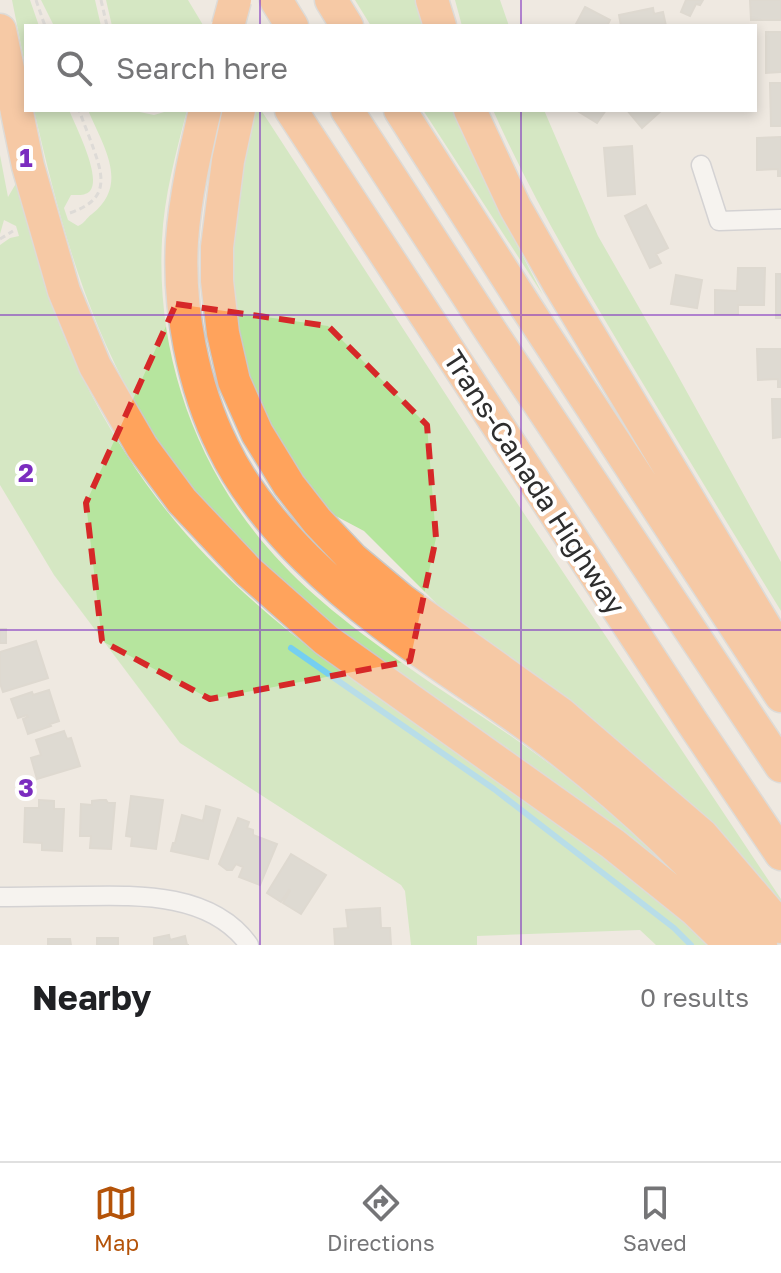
<!DOCTYPE html>
<html lang="en">
<head>
<meta charset="utf-8">
<style>
	body { margin:0; font-family:"Golos Text",sans-serif; background:#f6f6f6; color:#202124 }
	.list { margin:0; padding:0; list-style:none }
	h2 { display:flex; justify-content:space-between; align-items:center; height:104px; margin:0; padding:0 32px; font-size:34px }
	h2 small { font-size:26px; font-weight:400; color:#757577 }
	.icon { flex:none; width:44px; height:44px; fill:none; stroke:currentColor; stroke-width:2; stroke-linecap:round; stroke-linejoin:round }
	.map { position:relative; flex:none; width:781px; height:945px; overflow:hidden }
	.search { position:absolute; background:#fff; box-shadow:0 4px 12px #0003; left:24px; right:24px; top:24px; height:88px; display:flex; align-items:center; gap:20px; box-sizing:border-box; padding:0 28px; border-radius:0px; color:#757577; font-size:30px }
	.sheet { height:216px; background:#fff }
	nav { display:flex; justify-content:space-around; align-items:center; box-sizing:border-box; height:112px; border-top:2px solid #e0e0e0; background:#fff; font-size:22px; color:#757577 }
	nav a { display:grid; justify-items:center; gap:4px }
	nav .on { color:#b45309 }
	.map>svg:first-child { display:block }
	.green { fill:#b6e59e }
	.lines { fill:none; stroke-linecap:round; stroke-linejoin:round }
	.stream { stroke:#75cff0; stroke-width:6 }
	.building { fill:#cbc7bf; stroke:#cbc5ba; stroke-width:2 }
	.street-casing { stroke:#b4b7c1; stroke-width:21 }
	.highway-casing { stroke:#c9c9c9; stroke-width:35 }
	.path { stroke:#c9c9c9; stroke-width:3; stroke-dasharray:6 4; stroke-linecap:butt }
	.street { stroke:#fff; stroke-width:18 }
	.highway { stroke:#ffa35c; stroke-width:32 }
	.highway-bridge-casing { stroke:#c9c9c9; stroke-width:35; stroke-linecap:butt }
	.highway-bridge { stroke:#ffa35c; stroke-width:32 }
	.marked { fill:none; stroke:#d62828; stroke-width:6; stroke-dasharray:16 10; stroke-linejoin:round }
	.grid { fill:none; stroke:#7b2cbf; stroke-width:2; stroke-opacity:0.55 }
	.labels { text-anchor:middle; dominant-baseline:central; stroke-width:8; stroke-linejoin:round; paint-order:stroke }
	.street-label { font-size:28px; fill:#2e2e2e; stroke:#fff }
	.grid-label { font-size:26px; text-anchor:middle; font-weight:bold; fill:#7b2cbf; stroke:#fff; stroke-width:8; stroke-linejoin:round; paint-order:stroke }
</style>
</head>
<body>
<div class="map">
<svg width="781" height="945" viewBox="0 0 781 945">
	<rect width="100%" height="100%" fill="#efe9e1"/>
	<path class="green" d="M12,0h18l9,26h-13v44z
		M41,0h54l6,26h-47z
		M106,0h82l15,25v1h-91z
		M355,0h61l7,26h-52z
		M455,0h45l9,26h-47z
		M34,110h35c6,15 33,67 21,81 -5,5 -12,4 -19,4l-7,13 4,12 10,6c7,-3 8,-8 14,-12 38,-30 11,-68 -4,-104h42l24,5 17,-5h16c-11,43 -23,86 -25,130 -6,112 32,223 105,307 39,46 89,83 138,118 39,28 81,53 120,81 51,36 98,77 144,119l-5,6c-72,-53 -143,-106 -215,-158 -35,-27 -72,-51 -107,-79 -81,-66 -157,-141 -208,-233 -52,-94 -76,-187 -100,-291z
		M255,110h6l228,351 292,438v6l-151,-153 -28,-24 -158,-117 -80,-80 -32,-17 -49,-63 -24,-49 -11,-32 -17,-72 2,-90z
		M423,110h30l34,77 56,108z
		M493,110h51l54,126 74,129 109,197v49c-46,-75 -91,-149 -136,-224 -54,-90 -109,-180 -152,-277z
		M0,155l8,42 10,-17c8,35 16,71 27,105 20,60 47,117 81,169 71,112 168,186 275,260 62,43 124,84 184,128 45,32 85,68 127,103h-56l-16,-15 -163,6v9h-66l-6,-54 -4,-6 -221,-142 -126,-168 -54,-90v-240l10,-7 9,-2 -3,-10 -12,-6 -4,14z"/>
	<g class="lines">
		<path class="stream" d="M291,648l203,141 180,139 17,17"/>
	</g>
	<path class="building" d="M686,0h17l-3,5 -4,-1 -6,12 -9,-4z
		M750,0h31v20h-30z
		M585,7l25,13 -3,6h-32z
		M653,8l1,6 9,-2 3,14h-45l-2,-11z
		M766,32h15v40l-15,1z
		M770,83h11v43h-10z
		M576,110h30l-9,13z
		M627,110h35l-20,18z
		M781,137v39h-3v-7l-21,1v-32z
		M632,146l3,48 -27,2 -4,-48z
		M646,205l22,43 -12,6 5,9 -11,5 -25,-52z
		M738,268h27l-1,37h-26v9h-23v-24l22,1z
		M776,274h5v44h-5z
		M676,275l26,5 -5,28 -26,-4z
		M757,349h24v38h-3v-8l-20,1z
		M772,399h9v38l-8,1z
		M0,629h6v14h-6z
		M36,641l12,37 -45,14 -3,-9v-31z
		M49,690l10,31 -9,3 1,2 -23,8 -5,-15 5,-2 -1,-2 -9,3 -7,-19 21,-7 1,3z
		M64,731l3,8 4,-1 9,28 -43,13 -6,-21 10,-3 -5,-15z
		M131,796l32,4 -7,49 -25,-3 1,-9 -6,-1z
		M39,800l15,1v8h10l-2,42 -20,-1v-7l-18,-1 1,-34h14z
		M100,800h6l2,3h7l-4,46 -21,-1 1,-12h-11l1,-32 11,1v-4z
		M206,806l14,4 -12,49 -37,-8 2,-8h2l7,-28 21,6z
		M238,818l11,4 -2,6 6,2v5l24,9 -17,41 -21,-8 4,-10 -7,-3 -4,6h-5l-8,-6z
		M291,854l35,21 -25,39 -18,-11 7,-12 -1,-1 -8,12 -14,-9z
		M380,908l1,20h9l1,17h-56l-1,-16 14,-1 -2,-18z
		M169,935l1,5 15,-4 2,9h2h-35v-7z
		M97,938h21v7h-21z
		M48,939h22l1,6h-23z"/>
	<g class="lines">
		<g class="street-casing">
			<path id="street" d="M701,165l18,56 62,-2
				M0,897c27,0 54,-1 82,-1 57,-1 130,-3 167,49"/>
		</g>
		<g class="highway-casing">
			<path id="highway" d="M276,0l16,26
				M331,0l16,26
				M432,0l8,26
				M0,30l28,136 36,125 31,75 47,81 40,54 67,71 77,68 287,204 82,66 36,35
				M205,110c-10,43 -20,87 -23,131 -4,67 11,146 41,206 19,40 52,80 83,111 68,68 154,118 232,175 82,62 159,132 223,212
				M239,110l-11,51 -11,86v34l6,52 11,48 23,52 32,52 28,36 36,38 49,41 158,113 142,122 79,92
				M291,110l401,612 89,132
				M347,110l143,220 291,436
				M400,110l126,197 255,389
				M470,110l45,97 44,77 222,369"/>
		</g>
		<path class="path" d="M36,0l9,26
			M101,0l6,26
			M70,213c34,-12 36,-29 25,-60 -5,-15 -11,-29 -16,-43
			M0,239l13,-8"/>
		<use href="#street" class="street"/>
		<use href="#highway" class="highway"/>
		<g class="highway-bridge-casing">
			<path id="highway-bridge" d="M228,26l7,-26"/>
		</g>
		<use href="#highway-bridge" class="highway-bridge"/>
	</g>
	<path d="M0 0H781V945H0ZM176,304l152,22 99,99 9,113 -26,123 -200,38 -108,-58 -16,-138z" fill="#efe9e1" fill-opacity=".55" fill-rule="evenodd"/>
	<path class="marked" d="M176,304l152,22 99,99 9,113 -26,123 -200,38 -108,-58 -16,-138z"/>
	<path class="grid" d="M260,0v26M521,0v26M260,110v835M521,110v835M0,315h781M0,630h781"/>
	<g class="labels">
		<g class="street-label">
			<text transform="translate(535 482) rotate(57)">Trans-Canada Highway</text>
		</g>
	</g>
	<g class="grid-label">
		<text x="26" y="167">1</text>
		<text x="26" y="482">2</text>
		<text x="26" y="797">3</text>
	</g>
</svg>
<div class="search"><svg class="icon" aria-label="search" viewBox="0 0 24 24"><circle cx="10" cy="10" r="6"/><path d="M15 15l6 6"/></svg>Search here</div>
</div>
<section class="sheet">
<h2>Nearby<small>0 results</small></h2>
<ul class="list">
</ul>
</section>
<nav>
<a class="on"><svg class="icon" aria-label="map" viewBox="0 0 24 24"><path d="M3 6l6-2 6 2 6-2v14l-6 2-6-2-6 2zM9 4v14M15 6v14"/></svg>Map</a>
<a><svg class="icon" aria-label="directions" viewBox="0 0 24 24"><path d="M12 3l9 9-9 9-9-9zM9 14v-3h6M13 9l2 2-2 2"/></svg>Directions</a>
<a><svg class="icon" aria-label="saved" viewBox="0 0 24 24"><path d="M7 4h10v16l-5-4-5 4z"/></svg>Saved</a>
</nav>
</body>
</html>
